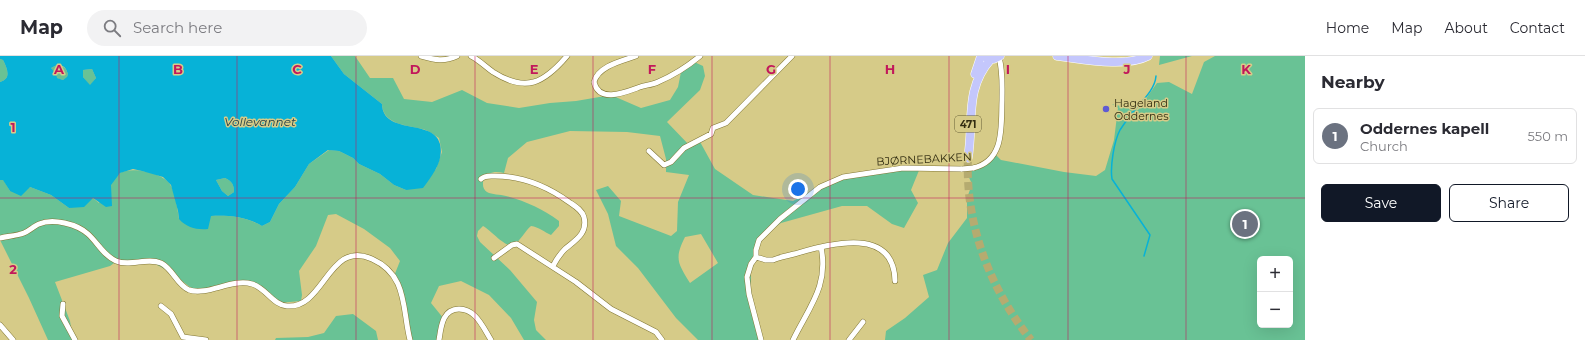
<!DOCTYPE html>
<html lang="en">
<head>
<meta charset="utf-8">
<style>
	body { margin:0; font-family:Montserrat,sans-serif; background:#f2f2f3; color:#2b2b33 }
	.controls { position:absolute; right:12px; bottom:12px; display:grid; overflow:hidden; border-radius:6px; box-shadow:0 4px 16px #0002 }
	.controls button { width:36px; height:36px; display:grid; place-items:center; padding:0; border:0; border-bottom:1px solid #e1e1e2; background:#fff; color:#2b2b33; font:20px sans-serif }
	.you { position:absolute; left:798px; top:133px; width:14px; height:14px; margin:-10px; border:3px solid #fff; border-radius:50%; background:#1a73e8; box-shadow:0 0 0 6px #1a73e833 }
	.badge { display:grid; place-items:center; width:26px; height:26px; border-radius:50%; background:#111827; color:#fff; font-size:13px; font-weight:700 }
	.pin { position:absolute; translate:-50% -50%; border:2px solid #fff; box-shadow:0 1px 4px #0006 }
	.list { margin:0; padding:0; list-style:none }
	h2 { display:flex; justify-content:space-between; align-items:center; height:52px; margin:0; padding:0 16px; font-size:17px }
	h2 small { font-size:13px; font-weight:400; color:#7c7c81 }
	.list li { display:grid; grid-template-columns:26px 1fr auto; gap:12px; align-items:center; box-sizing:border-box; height:56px; margin:0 8px 8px; padding:0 8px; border:1px solid #e1e1e2; border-radius:6px }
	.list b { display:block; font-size:15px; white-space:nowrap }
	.list p { margin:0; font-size:13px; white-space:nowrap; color:#7c7c81 }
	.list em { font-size:13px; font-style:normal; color:#7c7c81 }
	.actions { display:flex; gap:8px; padding:12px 16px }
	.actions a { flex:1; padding:9px 0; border:1px solid #111827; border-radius:6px; text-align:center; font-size:14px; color:#111827 }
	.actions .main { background:#111827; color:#fff }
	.icon { flex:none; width:22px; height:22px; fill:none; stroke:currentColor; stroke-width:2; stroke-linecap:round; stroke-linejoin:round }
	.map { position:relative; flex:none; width:1305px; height:284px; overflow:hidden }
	header { display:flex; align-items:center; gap:24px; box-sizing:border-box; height:56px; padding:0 20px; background:#fff; border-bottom:1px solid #e1e1e2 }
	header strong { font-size:19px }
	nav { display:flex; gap:22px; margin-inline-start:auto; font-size:14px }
	.search { width:280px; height:36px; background:#f2f2f3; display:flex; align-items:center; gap:10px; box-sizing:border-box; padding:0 14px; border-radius:22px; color:#7c7c81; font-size:15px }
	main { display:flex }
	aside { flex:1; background:#fff }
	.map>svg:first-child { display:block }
	.green { fill:#69c295; fill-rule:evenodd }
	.water { fill:#07b2d7; fill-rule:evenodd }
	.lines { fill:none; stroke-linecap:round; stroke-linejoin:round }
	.stream { stroke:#07b2d7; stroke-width:1.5 }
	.primary-tunnel { stroke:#b5ab70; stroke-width:8; stroke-dasharray:8 4; stroke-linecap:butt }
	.street-casing { stroke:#827735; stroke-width:6 }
	.primary-casing { stroke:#fff; stroke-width:9 }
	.street { stroke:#fff; stroke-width:5 }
	.primary { stroke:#c4c7fc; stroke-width:8 }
	.street-bridge-casing { stroke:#827735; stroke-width:6; stroke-linecap:butt }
	.street-bridge { stroke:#fff; stroke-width:5 }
	.grid { fill:none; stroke:#c2185b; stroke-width:1; stroke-opacity:0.55 }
	.poi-dot { fill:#5f5bd3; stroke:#d6cb88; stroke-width:1.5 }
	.labels { text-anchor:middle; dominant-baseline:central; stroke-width:3; stroke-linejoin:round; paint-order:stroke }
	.shield { fill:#d6cb88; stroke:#635c35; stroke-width:1 }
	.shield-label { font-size:10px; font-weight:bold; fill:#322d11 }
	.poi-label { font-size:11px; fill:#322d11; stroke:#d6cb88; text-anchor:start }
	.street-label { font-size:11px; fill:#322d11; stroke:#d6cb88 }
	.water-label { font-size:12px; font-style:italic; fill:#25424b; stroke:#d6cb88 }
	.grid-label { font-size:13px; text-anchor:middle; font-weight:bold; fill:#c2185b; stroke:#d6cb88; stroke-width:3; stroke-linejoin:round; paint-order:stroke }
</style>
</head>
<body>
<header>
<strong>Map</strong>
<div class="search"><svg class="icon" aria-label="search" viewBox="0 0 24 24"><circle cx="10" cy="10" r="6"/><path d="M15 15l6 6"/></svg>Search here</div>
<nav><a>Home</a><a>Map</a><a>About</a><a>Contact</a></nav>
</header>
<main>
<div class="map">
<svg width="1305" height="284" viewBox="0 0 1305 284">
	<rect width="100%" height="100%" fill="#d6cb88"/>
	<path class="green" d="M331,0h24l15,22h23l11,21 28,3 30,-12 25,13 32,5 31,-5 26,-2 35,-6 30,13 29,-8 8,-13 4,-20 10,-6 11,5 2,10 -5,14 -33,32 23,24 9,-6 16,29 38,26 40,6 36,-19 25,-7 66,-7 -9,22 7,13 -14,25 -12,-4 -25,-18h-25l-61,17 -16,11 -14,27v29l5,31 5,19h-63l-22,-22 -38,-50 -22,-22 -8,-32 -12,-24 12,-4 13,15 -2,15 52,20 6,-5 1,-29 11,-27 -23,-3v-13l-6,-23 -33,-4 -57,-1 -43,11 -19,16 -4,15c-5,-1 -10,-2 -15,1 -6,3 -9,13 -2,18 5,3 13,2 19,4 19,5 37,13 53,25v5l-8,9c-7,-3 -12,-8 -20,-9 -6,5 -11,15 -17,19 -8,4 -23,-15 -31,-19l-5,5 -1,5 3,6 30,28 27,32 -3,18 2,10 10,10h-22l-13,-22 -22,-23 -28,-14 -22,5 -8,17 13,16 -4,21h-32l-4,-35 -10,-29 6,-15 -10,-13 -26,-19 -28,-15 -8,1 -12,31 -17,25 3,24 -1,6 -22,2 -27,-19 -27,1 -31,5 -24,-18 -22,-12 -31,1 -7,5 -55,16 15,39 3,19h-25l-19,-42 -29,-58v-60l3,-1 7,12 20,-4 21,8 18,13 24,-10 6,5c5,-7 15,-26 21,-30 12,-7 45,0 51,13 4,6 7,26 8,33 29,-3 57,-8 83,7l8,-4 9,-18 16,-17 14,-23 20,-14 10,1 14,7 6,6 21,10 14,11 12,5 30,-21 6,-17 -3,-14c-5,-3 -11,-8 -17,-9 -15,-4 -39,-4 -40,-25l-38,-30zM701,178l17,29 -28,20c-12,-20 -16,-24 -5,-46z
		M1160,0h32l-33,9z
		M1215,0h90v284h-420l1,-9 19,-13 24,-21 -6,-22 14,-5 11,-27 19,-25v-20l5,-14 -6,-13 23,-12 5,-6 7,7 63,12 32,4 9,-6 9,-30 4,-32 -6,-4 26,6 19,-27 12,-1 23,12 12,-32zM1260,203h30v66h-30z
		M0,3l3,1c4,8 9,19 -3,22z
		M57,9c7,1 9,3 11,9l-1,4 -4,2 -7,-2 -5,-10z
		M92,13l4,9 -6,8 -7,-9v-7z
		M225,122c7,3 9,7 9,14l-6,4 -6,-5 -6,-11z
		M353,258l23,17 2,9h-103l1,-2 32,-1 16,-4 12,-17z"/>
	<path class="water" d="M0,0h331l13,18 38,30c1,32 52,14 58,40 4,17 -7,30 -17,44l-17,2 -12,-5 -14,-11 -21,-10 -6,-6 -14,-7 -11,-1 -19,14 -14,23 -16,17 -9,18 -8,4c-15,-9 -33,-11 -51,-10l-3,13c-11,1 -21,-1 -29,-10l-1,-8 -7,-26 -8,-8 -21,-6 -9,-2 -13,4 -9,12 1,21 -6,1 -13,-9 -9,9 -15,1 -18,-13 -21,-8 -9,9 -11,-5 -7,-11h-3v-98c12,-3 7,-14 3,-22l-3,-1zM57,9c7,0 9,3 11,9l-1,3 -4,3 -6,-2 -1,-4 -5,-6zM92,13l4,9 -6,7 -7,-8v-7zM225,122c7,3 9,7 9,14l-6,4 -6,-5 -6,-11z"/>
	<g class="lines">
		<path class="stream" d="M1144,200l6,-21 -38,-56c-2,-12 2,-38 8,-49 4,-6 8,-12 13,-18 8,-10 22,-22 23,-36"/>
		<path class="primary-tunnel" d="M968,102c-3,66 22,131 63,182"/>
		<g class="street-casing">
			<path id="street" d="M421,0c14,4 23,6 36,0
				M471,0c8,4 15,11 22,16 33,21 51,11 74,-16
				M636,0c-14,5 -38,10 -42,26 5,22 32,10 46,5 5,-2 12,-2 18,-5 14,-6 30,-16 42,-26
				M649,95l15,14 7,-3 13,-14 27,-14 2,-6 13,-5 66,-67
				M973,112c32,-7 28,-42 29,-68 0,-15 1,-28 -3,-43
				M481,123c4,-4 9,-3 14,-3 28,0 53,11 74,26 6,4 13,8 15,15 4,16 -8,23 -19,32 -5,5 -9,11 -12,17
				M0,182c8,-2 16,-2 24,-5 5,-2 10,-7 15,-9 14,-6 38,0 49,10 10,9 15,21 28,27 14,6 31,-4 45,2 12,6 16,22 28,27 19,6 43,-12 63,-6 14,4 21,21 35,22 38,3 41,-67 85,-47 36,16 30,50 38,81
				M756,201l10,3h7c7,-3 14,-4 21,-6 33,-9 100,-30 101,27
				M494,202l18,-13 5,-1 59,38 35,27 45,23 6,8
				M63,248l-1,12 13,24
				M161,250l10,8 12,23 23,3
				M0,269l13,15
				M439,284c2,-12 3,-31 20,-31 6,0 12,3 16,7 7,7 11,16 16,24
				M761,284l-12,-46 -2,-17 4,-13 5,-7v-7l3,-10 21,-21 40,-32 23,-10 60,-9 59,1
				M793,284c16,-33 36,-54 28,-93
				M849,284l14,-18"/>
		</g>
		<g class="primary-casing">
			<path id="primary" d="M1057,0c26,3 68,12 91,0
				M987,2l7,1 6,-3
				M975,18l6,-18
				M968,102c6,-36 -4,-69 23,-99"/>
		</g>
		<use href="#street" class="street"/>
		<use href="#primary" class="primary"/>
		<g class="street-bridge-casing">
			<path id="street-bridge" d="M962,113l11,-1"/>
		</g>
		<use href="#street-bridge" class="street-bridge"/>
	</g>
	<path class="grid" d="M119,0v284M237,0v284M356,0v284M475,0v284M593,0v284M712,0v284M830,0v284M949,0v284M1068,0v284M1186,0v284M0,142h1305"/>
	<circle class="poi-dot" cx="1106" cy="53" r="4"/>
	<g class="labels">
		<rect class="shield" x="955" y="60" width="26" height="16" rx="3"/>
		<g class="shield-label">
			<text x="968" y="68">471</text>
		</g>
		<g class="poi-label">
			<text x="1114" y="47">Hageland<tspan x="1114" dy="13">Oddernes</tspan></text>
		</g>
		<g class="street-label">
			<text transform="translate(924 103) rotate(-3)">BJØRNEBAKKEN</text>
		</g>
		<g class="water-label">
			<text x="260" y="65">Vollevannet</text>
		</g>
	</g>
	<g class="grid-label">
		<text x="59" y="18">A</text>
		<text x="178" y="18">B</text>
		<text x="297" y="18">C</text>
		<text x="415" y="18">D</text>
		<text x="534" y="18">E</text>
		<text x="652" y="18">F</text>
		<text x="771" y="18">G</text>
		<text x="890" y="18">H</text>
		<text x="1008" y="18">I</text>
		<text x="1127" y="18">J</text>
		<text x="1246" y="18">K</text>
		<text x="13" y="76">1</text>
		<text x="13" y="218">2</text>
	</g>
</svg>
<div class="controls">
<button>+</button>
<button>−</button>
</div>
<div class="you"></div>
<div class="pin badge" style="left:1245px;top:168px;background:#6b7280">1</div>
</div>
<aside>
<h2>Nearby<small></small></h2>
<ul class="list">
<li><span class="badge" style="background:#6b7280">1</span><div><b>Oddernes kapell</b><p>Church</p></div><em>550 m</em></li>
</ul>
<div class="actions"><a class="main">Save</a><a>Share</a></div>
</aside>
</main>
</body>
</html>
